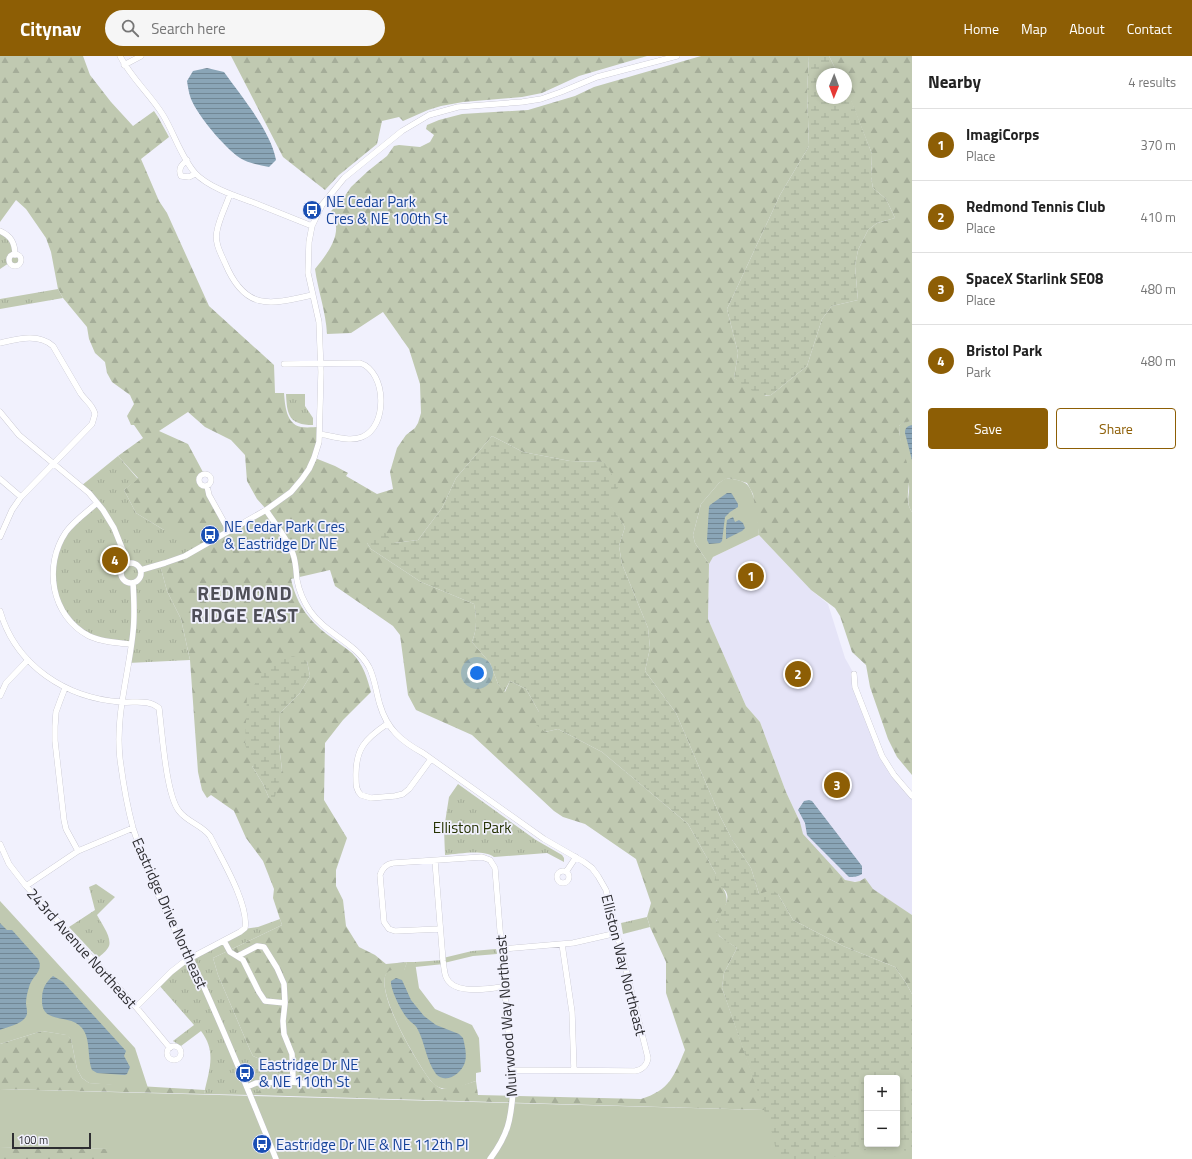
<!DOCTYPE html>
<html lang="en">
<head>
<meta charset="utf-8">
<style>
	body { margin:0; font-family:"Titillium Web",sans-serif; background:#f6f6f6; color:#222 }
	.controls { position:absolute; right:12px; bottom:12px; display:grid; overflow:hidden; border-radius:4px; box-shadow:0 2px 6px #0003 }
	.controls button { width:36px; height:36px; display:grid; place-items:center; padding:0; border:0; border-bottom:1px solid #e0e0e0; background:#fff; color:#222; font:20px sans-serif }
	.compass { position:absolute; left:816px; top:12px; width:36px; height:36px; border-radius:50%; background:#fff; box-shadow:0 2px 6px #0003; rotate:181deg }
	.scale { position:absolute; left:12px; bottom:10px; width:79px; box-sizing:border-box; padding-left:4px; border:2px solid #2e2e32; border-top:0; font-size:11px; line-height:14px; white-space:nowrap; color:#2e2e32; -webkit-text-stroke:3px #f1f1fd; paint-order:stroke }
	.you { position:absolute; left:477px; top:617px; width:14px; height:14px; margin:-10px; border:3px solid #fff; border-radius:50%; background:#1a73e8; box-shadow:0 0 0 6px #1a73e833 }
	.badge { display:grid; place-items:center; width:26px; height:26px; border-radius:50%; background:#8d5e05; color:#fff; font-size:13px; font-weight:700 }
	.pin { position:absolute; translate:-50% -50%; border:2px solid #fff; box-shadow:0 1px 4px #0006 }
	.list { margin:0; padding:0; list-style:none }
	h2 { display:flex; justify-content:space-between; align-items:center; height:52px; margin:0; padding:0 16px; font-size:17px }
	h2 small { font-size:13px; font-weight:400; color:#767676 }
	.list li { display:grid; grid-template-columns:26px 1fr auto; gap:12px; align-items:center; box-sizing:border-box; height:72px; padding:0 16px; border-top:1px solid #e0e0e0 }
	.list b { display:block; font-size:15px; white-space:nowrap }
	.list p { margin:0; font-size:13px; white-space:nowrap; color:#767676 }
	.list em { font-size:13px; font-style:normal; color:#767676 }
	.actions { display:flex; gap:8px; padding:12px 16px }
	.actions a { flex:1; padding:9px 0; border:1px solid #8d5e05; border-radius:4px; text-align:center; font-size:14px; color:#8d5e05 }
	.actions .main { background:#8d5e05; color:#fff }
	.icon { flex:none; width:22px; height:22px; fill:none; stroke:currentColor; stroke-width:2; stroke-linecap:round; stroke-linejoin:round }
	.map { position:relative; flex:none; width:912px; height:1103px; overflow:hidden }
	header { display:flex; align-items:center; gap:24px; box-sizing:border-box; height:56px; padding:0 20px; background:#8d5e05; color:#fff }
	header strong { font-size:19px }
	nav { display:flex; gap:22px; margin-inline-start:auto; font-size:14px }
	.search { width:280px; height:36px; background:#f6f6f6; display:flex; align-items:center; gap:10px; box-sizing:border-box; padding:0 14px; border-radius:22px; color:#767676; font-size:15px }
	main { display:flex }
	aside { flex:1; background:#fff }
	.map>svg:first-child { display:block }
	.built { fill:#e5e4f7 }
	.green { fill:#c0c9b1 }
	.forest { fill:url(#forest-firs); fill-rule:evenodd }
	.wetland { fill:url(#wetland-marsh); fill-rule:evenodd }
	.park { fill:url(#park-tufts) }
	.water { fill:url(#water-rules) }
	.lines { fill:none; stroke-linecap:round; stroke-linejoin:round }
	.street-casing { stroke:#bcbbc7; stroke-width:6 }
	.street { stroke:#fff; stroke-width:5.5 }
	.labels { text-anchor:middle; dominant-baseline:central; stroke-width:3.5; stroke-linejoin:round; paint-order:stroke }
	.transit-label { font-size:15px; fill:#164399; stroke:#f1f1fd; text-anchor:start }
	.park-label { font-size:15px; fill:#253202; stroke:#f1f1fd }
	.street-label { font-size:15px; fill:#2e2e32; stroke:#f1f1fd }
	.district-label { font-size:19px; font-weight:bold; letter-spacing:1px; fill:#4e4e57; stroke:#f1f1fd }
</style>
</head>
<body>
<header>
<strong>Citynav</strong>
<div class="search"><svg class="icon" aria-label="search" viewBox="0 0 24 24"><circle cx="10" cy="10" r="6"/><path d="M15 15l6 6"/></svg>Search here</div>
<nav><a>Home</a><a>Map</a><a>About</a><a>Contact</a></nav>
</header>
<main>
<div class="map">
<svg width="912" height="1103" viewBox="0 0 912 1103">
	<defs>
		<pattern id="forest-firs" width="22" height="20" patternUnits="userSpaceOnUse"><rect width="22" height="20" fill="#c0c9b1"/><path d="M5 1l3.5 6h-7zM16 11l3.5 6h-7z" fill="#a5ad99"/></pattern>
		<pattern id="wetland-marsh" width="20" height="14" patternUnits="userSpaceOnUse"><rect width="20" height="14" fill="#c0c9b1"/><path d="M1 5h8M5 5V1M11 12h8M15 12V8" fill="none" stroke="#a5ad99"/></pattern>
		<pattern id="park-tufts" width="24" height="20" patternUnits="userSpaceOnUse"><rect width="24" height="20" fill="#c0c9b1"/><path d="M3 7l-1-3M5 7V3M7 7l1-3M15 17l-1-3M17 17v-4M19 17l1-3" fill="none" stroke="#a5ad99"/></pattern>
		<pattern id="water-rules" width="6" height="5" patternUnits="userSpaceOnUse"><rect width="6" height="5" fill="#8aa5b7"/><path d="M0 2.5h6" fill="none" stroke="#718795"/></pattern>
	</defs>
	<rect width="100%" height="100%" fill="#f1f1fd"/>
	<path class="built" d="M759,479l52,55 17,14 17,54 9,16v7l28,75 30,40v119l-52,-34 -10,1 -5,-2 -40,-42 -3,-4 -2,-12 -14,-30 -26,-70 -14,-16 -38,-87 1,-55 1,-4 3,-3z"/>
	<path class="green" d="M911,365h1v91c-7,-10 -2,-17 -3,-27 -1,-20 -10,-39 -10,-59l3,-3z
		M726,422c7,1 14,2 19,5 11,6 13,40 14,52l-46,22 -4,7 -14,-21 -2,-8 8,-31 18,-21z
		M0,845l135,147 13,40 -59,-5 -7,-5 -5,-9 -6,-30 -5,-4 -24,-4 -42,13z
		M407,906h8l4,26 16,21 37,16 7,13 2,34 -5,1v8c-10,3 -24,11 -35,7 -4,-1 -8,-4 -10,-7 -10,-11 -80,-126 -27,-111z
		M0,1033l765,21 102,34h30l15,-29v44h-804v-10l-108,-2z"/>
	<path class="forest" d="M0,0h83l7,19 21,27 22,24 21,-15 4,6 11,20 -28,22 18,42 8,12 42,93 65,59 1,28h9c1,12 2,31 17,34 6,1 13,0 19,0l-5,31 20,8 13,7 -2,3 31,18 16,-5 -3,-17 7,-24 9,-13 9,-7 3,-5 3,-10 -1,-29 -11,-35 -26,-37 -32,21 -24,1c-1,-22 -9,-43 -12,-65 12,-15 31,-38 15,-57l12,-12 9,-13 17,-16 19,-15 7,-10 5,-1 21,2 10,-5 4,-7 -8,-6 1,-4 12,-5 23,-6 66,-4 47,-14 19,-9 107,-31h108l-2,35 2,55 -29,49 -53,114 11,44 -4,25 32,18 5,-1 36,-29 15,-47 10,-13 26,-6 -3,-34 3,-16 10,-20 9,-7 18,-5 -9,-19 -13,-11 -2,-11 1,-23 -26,-66v-14h-8l-9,-18h83v365l-9,2 -4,3c0,17 9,33 10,49 1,13 -5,26 3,37v263l-15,-18 -9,-18 -18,-52 -4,-22 -14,-13 -12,-36 -5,-8 -24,-18 -52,-55 -6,-41 -6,-11 -10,-3 -10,-2 -8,5 -18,21 -8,31 2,8 14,21 -1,55 38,87 14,16 26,70 14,30 3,12 42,46 10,2 5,-1 5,-3 8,11 39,26v79l-6,-11 -11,-16 -52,-21 -50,-26 -15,-26h-19l-8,-26 -18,-27 -13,-25 -44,-103 -31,-42 5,-23 -2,-20 -26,-64 -3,-18 6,-19 -17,-24 -4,-41 -34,-1 -47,-9 -31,-16 -36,42 -14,30 -24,32 -24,3h-27l4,6 50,33 53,22c3,15 3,24 -2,38l18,21 8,21 7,8 5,-11 16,8 13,23 6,20 13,-3 44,23 86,72 28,50c0,5 2,7 5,11 11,16 4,22 -5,36l3,15 18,12 -13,25 -2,15 43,122 -514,-15 23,-30 -21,-9 -3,-6 -32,-75 -5,-17 69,-33 -9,-27 1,-9 -11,-28 -17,-23 -12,-27 -23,-16 -4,3 -5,-8 -4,-18 -8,-112 -9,-41 -14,-28 -7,-26 4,-35 -28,-17 -12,-23 14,-12 -20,-22 25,-18 -9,-13h-3l-4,-9 7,-12 -4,-9 -18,-13 -5,-9 -2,-11 -10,-9 -6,-14 -2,-12 -24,-29 -5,-9 -7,-37 -5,-14 -20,-29 -10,-9 -16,22zM188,356l17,15 26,13 14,15 2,26 10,18 9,10 -37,22 -24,-45 -5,-3 -1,-5 5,-4 -16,-30 -29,-13zM330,514l5,16 58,40 7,9 8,60 8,15 56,25 82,76 9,6 22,7 51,35 15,44 -4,14 3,10 16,35v31l19,57c-11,26 -15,40 -44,49l-163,-4 -2,-14 -16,5 -18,3c-4,-2 -7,-4 -10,-7 -11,-11 -81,-127 -28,-111l3,-9 -21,2 -11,-9 -16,-8 -13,-21 -3,-26 -7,-14v-16l11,-32 -23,-38 1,-57 18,-23 28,-28c-4,-15 -8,-28 -19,-39 -6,-5 -14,-10 -20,-15 -22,-16 -35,-32 -41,-59zM307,605l3,15 -10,17 -20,20 -1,31 3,26 -13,28 -6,-14 -11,-18z
		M231,0h416l-68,20 -37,17 -20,4 -59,5 -22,4 -13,4 -25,11 -4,-4 -17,4 -5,23 -38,31 -14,15 -42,-33z
		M42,975l25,4 4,4 6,30 5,9 7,5 116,7 -1,4 -204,-5v-45z
		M0,1091l109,2 -1,10h12h-120z"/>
	<path class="wetland" d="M809,0h20l9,18h-16v24h24v-10l3,6 23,60 -1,23 2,11 13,11 9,19 -18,5 -9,7 -10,20 -3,16 3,34 -26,6 -10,13 -15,47 -36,29c-12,3 -28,-10 -37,-17l4,-25 -11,-44 53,-114 29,-49 -2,-55z
		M492,380l31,16 47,9 34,1 15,24 -10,17 16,24 -6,19 3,18 26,64 2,20 -5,23 31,42 44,103 13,25 18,27 8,26 13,-4 6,4 15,26 50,26 52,21 11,16 6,11v157l-42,-2 -48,10h-44l-6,-26 -50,-145 2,-15 13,-25c-7,-5 -18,-9 -21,-18 -6,-16 30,-33 -2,-47l2,-9 -28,-50 -86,-72 -44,-23 -13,3 -9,-7 3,-13 -13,-23 -16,-8 -6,11 -6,-8 -8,-21 -18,-21c5,-14 5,-23 2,-38l-53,-22 -50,-33 -4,-6 4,-8 11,-6 12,14 24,-3 24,-32 14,-30zM867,1022h30v66h-30z
		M293,600l14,5 3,15 -10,17 -20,20 -1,31 3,26 -8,30 -5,-2 -6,-14 -11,-18 -7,-22 2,-49 23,-32z"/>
	<path class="park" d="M0,175l9,6 8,18 3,2 1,6 -3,3h-6l-3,-3 -9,6z
		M58,233l5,9 -63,11v-10z
		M286,338h19v12l8,12v7c-24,0 -26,-10 -27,-31z
		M118,400l20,23 -14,11 12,23 28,17 9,-6 19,28 -32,13 7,26 14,28 9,41 -62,3 3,-19 -28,-4 -24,-12 -21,-27 -5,-34 13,-35 31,-29 -16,-17z
		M458,728l78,56 26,15 2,3v4l-17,-9 -53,4c-11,-8 -35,-3 -49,-2l-1,-26 5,-32z
		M96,828l19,13 -18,18c4,8 15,22 12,31 -2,5 -8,9 -11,12l-29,-31 26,-17 -6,-23z
		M647,861l3,10 -27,7 -2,-11z
		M280,863l2,6 -69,33 5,17 32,75 3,6 21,9 7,7 2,8 -32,15 -47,-1c5,-24 13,-42 -3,-63l-20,15 -8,-5 21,-16 -36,-41 13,-12 73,-43 14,-2z
		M496,893l1,5 -24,2 -29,7v1l-29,3v-5l28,-2v-2l29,-7z"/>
	<path class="water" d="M207,12l17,4c17,24 47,59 52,88l-7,7c-10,-2 -21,-4 -29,-9 -16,-11 -42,-42 -49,-59 -2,-5 -3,-12 -4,-18l6,-10z
		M912,369v35l-7,-27c0,-5 2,-7 7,-8z
		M727,437h4l1,1 6,10v3l-8,5 -5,5 -3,24 -2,2 -11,1 -2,-4 2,-33 1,-2z
		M733,461l2,5 4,-2 4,3 2,5 -3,3 -16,8v-11l1,-8z
		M809,744l3,1 50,65v8c-5,3 -8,3 -13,3l-42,-42 -2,-12 -7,-13 6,-9z
		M0,867l7,7h5l26,29c6,11 -4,16 -8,25 -2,6 -4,13 -4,19 0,5 3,10 -1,15 -4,6 -18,9 -25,12z
		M53,920l10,6 63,69 -2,5 6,11 -3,7 -2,1 -28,-2 -5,-3c-5,-13 -1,-31 -10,-42 -12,-15 -41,-3 -40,-28 0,-11 3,-17 11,-24z
		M396,922l6,2 9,20 13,16 12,9 23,9 4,4c2,8 4,17 2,24 -3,11 -19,23 -29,12 -10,-13 -11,-32 -19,-46 -2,-4 -6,-5 -9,-9 -6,-6 -18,-30 -17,-38z"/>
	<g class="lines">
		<g class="street-casing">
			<path id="street" d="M120,0c11,22 30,38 43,59 11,18 18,42 32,58 13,14 40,23 57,29 20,8 40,16 60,24
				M124,9l17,-9
				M187,104c-6,5 -9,9 -6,16l8,1 6,-3
				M230,138c-4,12 -11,25 -13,37 -3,11 4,23 8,32 20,48 44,42 87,32
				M0,175c11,5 15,12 15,24
				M9 204a6 6 0 1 1 12 0a6 6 0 1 1-12 0Z
				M0,287c18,-4 38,-10 53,3l28,48c5,7 12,11 14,20l-3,10 -71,73 -9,13 -12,27
				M284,308l76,-1c27,9 28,64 2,74 -12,5 -30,-1 -42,-3
				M0,356l19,23 70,58 14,17 11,18 14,35
				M199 424a6 6 0 1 1 12 0a6 6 0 1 1-12 0Z
				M0,423l21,18
				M207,430l2,9 20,36
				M97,447c-10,9 -23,18 -31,29 -23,34 -15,84 23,104 13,6 29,7 42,8
				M266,454c9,14 21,28 27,44 3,8 3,17 4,26 2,11 7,22 13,31 16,23 45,31 59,56 6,12 7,25 11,38 7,24 21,36 43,48l121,86 40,23 8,6 6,8 8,14 42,168c-1,7 -6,12 -13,13l-123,-1
				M121 517a10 10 0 1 1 20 0a10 10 0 1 1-20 0Z
				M141,514l24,-7 20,-7 81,-46 25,-18 11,-13 7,-10 5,-11 5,-16 2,-70 -2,-50 -11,-49 1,-31 3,-16 10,-21 22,-27 58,-47 27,-16 29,-8 64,-5 19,-3 20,-7 36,-15 80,-21
				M133,527c1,16 2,32 0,49 -4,42 -18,83 -13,127 3,23 7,47 13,69 11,35 26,72 43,104 5,9 11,18 15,27 31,65 58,133 85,200
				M0,555c16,55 66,87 121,91 14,1 27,-3 38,6 3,23 7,87 20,103 8,11 23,14 31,25 11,22 39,68 35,92l-5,4 -55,29 -14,11 -35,35
				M854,618l1,13 27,69 12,19 18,21
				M65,632l-5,13 -4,11 -1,14v15l9,79 2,9 12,22
				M0,640l6,-13 22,-23
				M387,668c-22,15 -32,25 -31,54 0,7 0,12 5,17l10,3 24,-2 8,-2 6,-5 22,-30
				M0,788l9,20 17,22 110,121 34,41
				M435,805l8,100c1,5 1,11 3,16 8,19 42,11 58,10
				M557 821a6 6 0 1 1 12 0a6 6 0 1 1-12 0Z
				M566,816l10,-15
				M26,830l52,-35 55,-23
				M440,873l-45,2 -6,-2 -5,-7 -4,-47c2,-6 6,-11 13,-12l89,-6 8,3 5,8 18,223c-2,29 -5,44 -23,68
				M224,885l6,11 13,8 16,32 6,9 20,2 -2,18 1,13 8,20 1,25 -2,3 -35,1 -9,4
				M562,888l10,68 2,58
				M502,893l71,-6 44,-10
				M238,900l19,-10 7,1 13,21 7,16 1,19
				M167 997a7 7 0 1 1 14 0a7 7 0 1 1-14 0Z
				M291,1026l40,4"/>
		</g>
		<use href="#street" class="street"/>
	</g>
	<defs>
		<g id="bus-disc" transform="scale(1)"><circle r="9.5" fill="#1a4fb4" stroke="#f1f1fd"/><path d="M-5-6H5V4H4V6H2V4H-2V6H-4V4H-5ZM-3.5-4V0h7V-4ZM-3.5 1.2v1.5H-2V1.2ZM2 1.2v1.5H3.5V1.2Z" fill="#fff"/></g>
	</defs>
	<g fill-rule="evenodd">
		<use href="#bus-disc" x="312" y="154"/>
		<use href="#bus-disc" x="210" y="479"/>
		<use href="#bus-disc" x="245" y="1017"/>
		<use href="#bus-disc" x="262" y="1088"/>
	</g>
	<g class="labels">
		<g class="transit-label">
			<text x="326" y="145">NE Cedar Park<tspan x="326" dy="17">Cres &amp; NE 100th St</tspan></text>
			<text x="224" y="470">NE Cedar Park Cres<tspan x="224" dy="17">&amp; Eastridge Dr NE</tspan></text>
			<text x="259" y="1008">Eastridge Dr NE<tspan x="259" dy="17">&amp; NE 110th St</tspan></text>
			<text x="276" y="1088">Eastridge Dr NE &amp; NE 112th Pl</text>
		</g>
		<g class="park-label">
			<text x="472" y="771">Elliston Park</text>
		</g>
		<g class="street-label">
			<text transform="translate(170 857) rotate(66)">Eastridge Drive Northeast</text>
			<text transform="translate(82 892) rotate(48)">243rd Avenue Northeast</text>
			<text transform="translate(624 909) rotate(76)">Elliston Way Northeast</text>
			<text transform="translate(506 960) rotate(-94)">Muirwood Way Northeast</text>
		</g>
		<g class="district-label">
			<text x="245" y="536">REDMOND<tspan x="245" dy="22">RIDGE EAST</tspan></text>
		</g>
	</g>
</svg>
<div class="controls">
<button>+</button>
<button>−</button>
</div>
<svg class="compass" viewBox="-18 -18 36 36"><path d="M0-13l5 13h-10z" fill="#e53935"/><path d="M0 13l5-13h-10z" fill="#767676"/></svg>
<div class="scale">100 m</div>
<div class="you"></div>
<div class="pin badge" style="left:751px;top:520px">1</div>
<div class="pin badge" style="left:798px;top:618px">2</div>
<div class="pin badge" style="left:837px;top:729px">3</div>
<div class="pin badge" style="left:115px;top:504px">4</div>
</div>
<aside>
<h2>Nearby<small>4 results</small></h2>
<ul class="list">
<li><span class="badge">1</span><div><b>ImagiCorps</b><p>Place</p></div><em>370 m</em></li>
<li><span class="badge">2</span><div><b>Redmond Tennis Club</b><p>Place</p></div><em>410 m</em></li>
<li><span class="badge">3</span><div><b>SpaceX Starlink SE08</b><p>Place</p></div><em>480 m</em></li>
<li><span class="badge">4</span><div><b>Bristol Park</b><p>Park</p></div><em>480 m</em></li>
</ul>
<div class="actions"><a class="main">Save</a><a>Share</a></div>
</aside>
</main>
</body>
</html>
